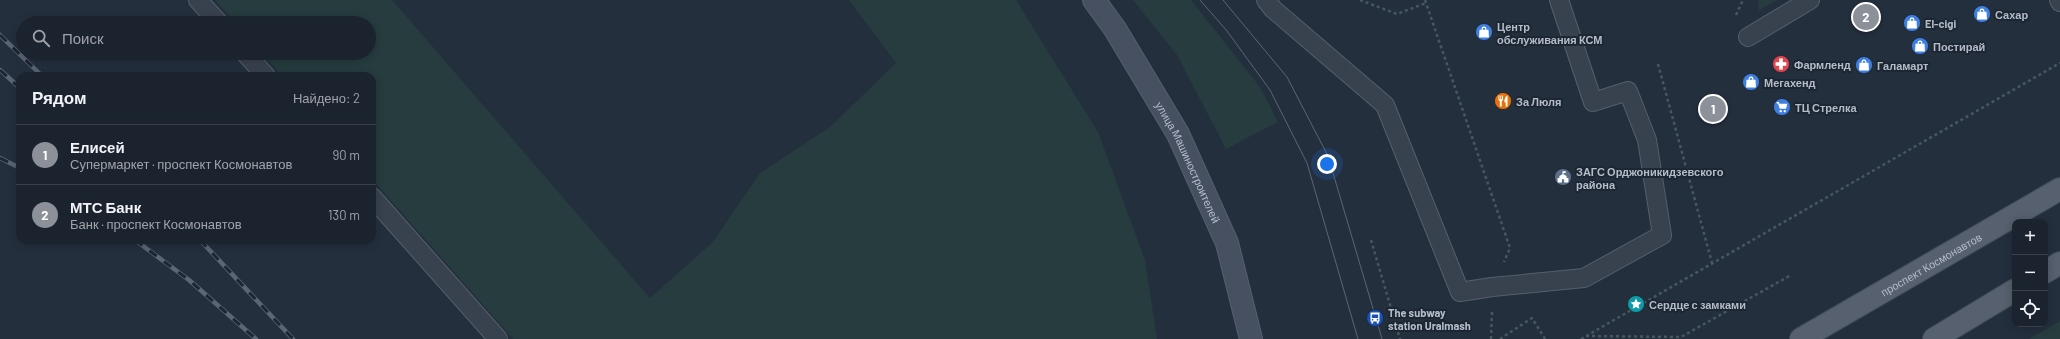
<!DOCTYPE html>
<html lang="ru">
<head>
<meta charset="utf-8">
<style>
	body { margin:0; font-family:Barlow,sans-serif; background:#242b36; color:#f1f3f6 }
	.controls { position:absolute; right:12px; bottom:12px; display:grid; overflow:hidden; border-radius:8px; box-shadow:0 2px 10px #0003 }
	.controls button { width:36px; height:36px; display:grid; place-items:center; padding:0; border:0; border-bottom:1px solid #39404a; background:#1b232e; color:#f1f3f6; font:20px sans-serif }
	.you { position:absolute; left:1327px; top:164px; width:14px; height:14px; margin:-10px; border:3px solid #fff; border-radius:50%; background:#1a73e8; box-shadow:0 0 0 6px #1a73e833 }
	.badge { display:grid; place-items:center; width:26px; height:26px; border-radius:50%; background:#8c9099; color:#fff; font-size:13px; font-weight:700 }
	.pin { position:absolute; translate:-50% -50%; border:2px solid #fff; box-shadow:0 1px 4px #0006 }
	.list { margin:0; padding:0; list-style:none }
	h2 { display:flex; justify-content:space-between; align-items:center; height:52px; margin:0; padding:0 16px; font-size:17px }
	h2 small { font-size:13px; font-weight:400; color:#a0a4aa }
	.list li { display:grid; grid-template-columns:26px 1fr auto; gap:12px; align-items:center; box-sizing:border-box; height:60px; padding:0 16px; border-top:1px solid #39404a }
	.list b { display:block; font-size:15px; white-space:nowrap }
	.list p { margin:0; font-size:13px; white-space:nowrap; color:#a0a4aa }
	.list em { font-size:13px; font-style:normal; color:#a0a4aa }
	.icon { flex:none; width:22px; height:22px; fill:none; stroke:currentColor; stroke-width:2; stroke-linecap:round; stroke-linejoin:round }
	.map { position:relative; flex:none; width:2060px; height:339px; overflow:hidden }
	.search { position:absolute; background:#1b232e; box-shadow:0 2px 10px #0003; left:16px; top:16px; width:360px; height:44px; display:flex; align-items:center; gap:10px; box-sizing:border-box; padding:0 14px; border-radius:22px; color:#a0a4aa; font-size:15px }
	.panel { position:absolute; background:#1b232e; box-shadow:0 2px 10px #0003; left:16px; top:72px; width:360px; height:172px; border-radius:12px }
	.map>svg:first-child { display:block }
	.green { fill:#263c3f }
	.lines { fill:none; stroke-linecap:round; stroke-linejoin:round }
	.lane-casing { stroke:#565f6c; stroke-width:20 }
	.secondary-casing { stroke:#565f6c; stroke-width:24 }
	.primary-casing { stroke:#414a57; stroke-width:24 }
	.path { stroke:#44595c; stroke-width:2.5; stroke-dasharray:3 3; stroke-linecap:butt }
	.lane { stroke:#38414e; stroke-width:18 }
	.secondary { stroke:#465061; stroke-width:22 }
	.primary { stroke:#56606e; stroke-width:22 }
	.tram { stroke:#5a6575; stroke-width:1 }
	.rail-casing { stroke:#5a6575; stroke-width:4.5 }
	.rail { stroke:#1d2633; stroke-width:3; stroke-dasharray:9; stroke-linecap:butt }
	.labels { text-anchor:middle; dominant-baseline:central; stroke-width:4; stroke-linejoin:round; paint-order:stroke }
	.poi-label { font-size:11px; font-weight:bold; fill:#b4bcc9; stroke:#1d2633; text-anchor:start }
	.street-label { font-size:11px; fill:#b4bcc9; stroke:#1d2633 }
</style>
</head>
<body>
<div class="map">
<svg width="2060" height="339" viewBox="0 0 2060 339">
	<rect width="100%" height="100%" fill="#242f3e"/>
	<path class="green" d="M215,0h177l258,298 62,-55 48,-70 70,-46 66,-64 -47,-63h167l82,132 47,128 12,79h-644l-141,-160v-103h-90l-21,-23h108v-30h-134z
		M1133,0h58l69,87 18,35 -52,27 -49,-94z
		M1758,0h20l-19,10z
		M2060,321v18h-31z"/>
	<g class="lines">
		<g class="lane-casing">
			<path id="lane" d="M198,0l21,23
				M1266,0l7,9 112,96 75,187 32,-5 92,-9 78,-43 -15,-95 -19,-49 -35,11 -34,-102
				M2059,0l1,2
				M1748,37l62,-37
				M245,53l21,23
				M372,197l126,142"/>
		</g>
		<g class="secondary-casing">
			<g id="secondary">
				<path id="s1" d="M1094,0l21,29 63,105 49,109 24,96"/>
			</g>
		</g>
		<g class="primary-casing">
			<g id="primary">
				<path d="M2045,272l15,-9"/>
				<path id="s2" d="M1801,339l259,-150"/>
				<path d="M1934,339l81,-49"/>
			</g>
		</g>
		<path class="path" d="M1360,0l37,14 29,-11
			M1425,0l85,248 -6,14
			M1736,15l7,-15
			M1658,64l54,199
			M1371,240l29,99
			M1586,336l95,1 110,-62
			M1491,339l1,-27
			M1500,339l32,-21 13,21
			M1581,339l479,-276"/>
		<use href="#lane" class="lane"/>
		<use href="#secondary" class="secondary"/>
		<use href="#primary" class="primary"/>
		<path class="tram" d="M1200,0l27,31 43,59 37,73 51,176
			M1223,0l64,77 41,79 54,183"/>
		<g class="rail-casing">
			<path id="rail" d="M0,35l42,41
				M0,70l20,18
				M0,158l20,10
				M135,240l54,40 67,59
				M200,240l93,99"/>
		</g>
		<use href="#rail" class="rail"/>
	</g>
	<defs>
		<g id="shop-disc" transform="scale(0.9)"><circle r="9.5" fill="#3f7fe0" stroke="#1d2633"/><path d="M-5-2.5h2.3a2.7 3.5 0 0 1 5.4 0H5L5.5 6h-11ZM-1.5-2.5h3a1.5 2.3 0 0 0-3 0Z" fill="#fff"/></g>
		<g id="pharmacy-disc" transform="scale(0.9)"><circle r="9.5" fill="#e0444e" stroke="#1d2633"/><path d="M-2-6h4v4h4v4h-4v4h-4v-4h-4v-4h4Z" fill="#fff"/></g>
		<g id="restaurant-disc" transform="scale(0.9)"><circle r="9.5" fill="#e8710a" stroke="#1d2633"/><path d="M-5-6h1v4h1v-4h1v4h1v-4h1v5L-1.5 .5V6h-2V.5L-5-1ZM5-6V6H3V1.5H1.5Q1.5-4 5-6Z" fill="#fff"/></g>
		<g id="supermarket-disc" transform="scale(0.9)"><circle r="9.5" fill="#3f7fe0" stroke="#1d2633"/><path d="M-6-5.5h2.5l.6 2H6L4.5 2H-2.5L-4.4-4H-6ZM-1.5 3.2a1.3 1.3 0 1 0 .1 0ZM3 3.2a1.3 1.3 0 1 0 .1 0Z" fill="#fff"/></g>
		<g id="civic-disc" transform="scale(0.9)"><circle r="9.5" fill="#5c6f8a" stroke="#1d2633"/><path d="M-.6-6.5H3V-4.5H.6V-3L4-1V1h2V6H-6V1h2V-1L-.6-3ZM-1.2 2.5V6h2.4V2.5Z" fill="#fff"/></g>
		<g id="sight-disc" transform="scale(0.9)"><circle r="9.5" fill="#0f9aa8" stroke="#1d2633"/><path d="M0-6L1.8-2.2L6-1.7L2.9 1.2L3.7 5.4L0 3.3L-3.7 5.4L-2.9 1.2L-6-1.7L-1.8-2.2Z" fill="#fff"/></g>
		<g id="bus-disc" transform="scale(0.9)"><circle r="9.5" fill="#1a4fb4" stroke="#1d2633"/><path d="M-5-6H5V4H4V6H2V4H-2V6H-4V4H-5ZM-3.5-4V0h7V-4ZM-3.5 1.2v1.5H-2V1.2ZM2 1.2v1.5H3.5V1.2Z" fill="#fff"/></g>
	</defs>
	<g fill-rule="evenodd">
		<use href="#shop-disc" x="1982" y="14"/>
		<use href="#shop-disc" x="1912" y="23"/>
		<use href="#shop-disc" x="1484" y="32"/>
		<use href="#shop-disc" x="1920" y="46"/>
		<use href="#pharmacy-disc" x="1781" y="64"/>
		<use href="#shop-disc" x="1864" y="65"/>
		<use href="#shop-disc" x="1751" y="82"/>
		<use href="#restaurant-disc" x="1503" y="101"/>
		<use href="#supermarket-disc" x="1782" y="107"/>
		<use href="#civic-disc" x="1563" y="177"/>
		<use href="#sight-disc" x="1636" y="304"/>
		<use href="#bus-disc" x="1375" y="318"/>
	</g>
	<g class="labels">
		<g class="poi-label">
			<text x="1995" y="14">Сахар</text>
			<text x="1925" y="23">El-cigi</text>
			<text x="1497" y="26">Центр<tspan x="1497" dy="13">обслуживания КСМ</tspan></text>
			<text x="1933" y="46">Постирай</text>
			<text x="1794" y="64">Фармленд</text>
			<text x="1877" y="65">Галамарт</text>
			<text x="1764" y="82">Мегахенд</text>
			<text x="1516" y="101">За Люля</text>
			<text x="1795" y="107">ТЦ Стрелка</text>
			<text x="1576" y="171">ЗАГС Орджоникидзевского<tspan x="1576" dy="13">района</tspan></text>
			<text x="1649" y="304">Сердце с замками</text>
			<text x="1388" y="312">The subway<tspan x="1388" dy="13">station Uralmash</tspan></text>
		</g>
		<g class="street-label">
			<text stroke="none"><textPath href="#s1" startOffset="188">улица Машиностроителей</textPath></text>
			<text stroke="none"><textPath href="#s2" startOffset="150">проспект Космонавтов</textPath></text>
		</g>
	</g>
</svg>
<div class="controls">
<button>+</button>
<button>−</button>
<button><svg class="icon" aria-label="locate" viewBox="0 0 24 24"><circle cx="12" cy="12" r="6"/><path d="M12 2v4M12 18v4M2 12h4M18 12h4"/></svg></button>
</div>
<div class="you"></div>
<div class="pin badge" style="left:1713px;top:109px">1</div>
<div class="pin badge" style="left:1866px;top:17px">2</div>
<div class="search"><svg class="icon" aria-label="search" viewBox="0 0 24 24"><circle cx="10" cy="10" r="6"/><path d="M15 15l6 6"/></svg>Поиск</div>
<section class="panel">
<h2>Рядом<small>Найдено: 2</small></h2>
<ul class="list">
<li><span class="badge">1</span><div><b>Елисей</b><p>Супермаркет · проспект Космонавтов</p></div><em>90 m</em></li>
<li><span class="badge">2</span><div><b>МТС Банк</b><p>Банк · проспект Космонавтов</p></div><em>130 m</em></li>
</ul>
</section>
</div>
</body>
</html>
